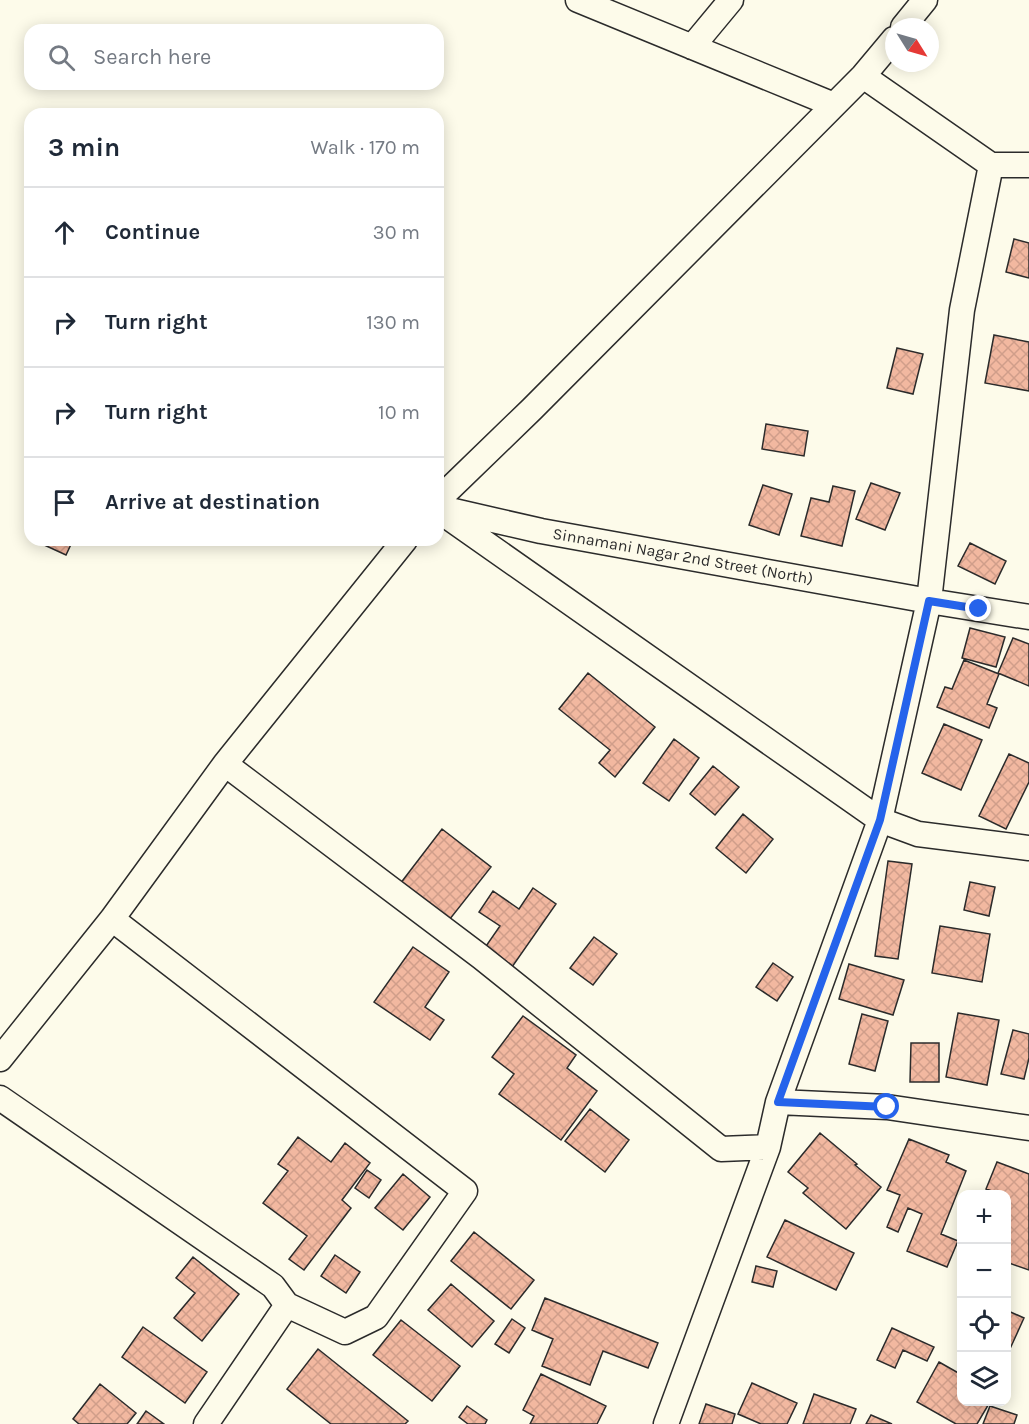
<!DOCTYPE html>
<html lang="en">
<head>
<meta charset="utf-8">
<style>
	body { margin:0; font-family:Karla,sans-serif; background:#f6f6f7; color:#1f2937 }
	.controls { position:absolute; right:18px; bottom:18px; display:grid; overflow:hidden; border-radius:12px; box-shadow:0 3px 15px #0003 }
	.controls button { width:54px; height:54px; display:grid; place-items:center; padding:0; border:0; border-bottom:2px solid #e0e1e3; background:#fff; color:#1f2937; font:30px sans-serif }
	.compass { position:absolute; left:885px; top:18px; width:54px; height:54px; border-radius:50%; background:#fff; box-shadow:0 3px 15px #0003; rotate:127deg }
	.stop { position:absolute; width:18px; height:18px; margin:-14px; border:4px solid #2563eb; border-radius:50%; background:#fff }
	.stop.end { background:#2563eb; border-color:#fff; box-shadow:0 2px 6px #0008 }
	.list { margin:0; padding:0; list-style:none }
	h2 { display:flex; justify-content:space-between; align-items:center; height:78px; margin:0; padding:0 24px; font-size:26px }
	h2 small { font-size:20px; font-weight:400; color:#747a83 }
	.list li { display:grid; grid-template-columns:39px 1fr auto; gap:18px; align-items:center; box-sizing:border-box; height:90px; padding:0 24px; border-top:2px solid #e0e1e3 }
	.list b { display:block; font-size:22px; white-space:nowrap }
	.list em { font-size:20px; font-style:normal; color:#747a83 }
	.icon { flex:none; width:33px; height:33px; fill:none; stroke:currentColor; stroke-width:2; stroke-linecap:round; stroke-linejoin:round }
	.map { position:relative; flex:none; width:1029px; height:1424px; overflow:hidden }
	.search { position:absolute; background:#fff; box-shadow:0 3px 15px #0003; left:24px; top:24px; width:420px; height:66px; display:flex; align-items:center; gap:15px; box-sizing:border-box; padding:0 21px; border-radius:18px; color:#747a83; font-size:22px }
	.panel { position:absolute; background:#fff; box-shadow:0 3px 15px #0003; left:24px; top:108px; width:420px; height:438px; border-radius:18px }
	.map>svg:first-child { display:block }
	.building { fill:url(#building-cross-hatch); stroke:#2b2b2b; stroke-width:1.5 }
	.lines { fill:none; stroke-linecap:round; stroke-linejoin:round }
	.street-casing { stroke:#2b2b2b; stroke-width:27 }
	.street { stroke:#fdfbea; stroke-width:24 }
	.route { stroke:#2563eb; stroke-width:8 }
	.labels { text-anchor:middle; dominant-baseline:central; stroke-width:4.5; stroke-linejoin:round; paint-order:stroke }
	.street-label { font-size:16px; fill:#2b2b2b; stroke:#fdfbea }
</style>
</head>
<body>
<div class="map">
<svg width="1029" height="1424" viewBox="0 0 1029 1424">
	<defs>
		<pattern id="building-cross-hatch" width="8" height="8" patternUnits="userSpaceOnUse" patternTransform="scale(1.5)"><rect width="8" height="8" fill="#f2b8a0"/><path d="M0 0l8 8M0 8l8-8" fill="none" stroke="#d09e8a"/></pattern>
	</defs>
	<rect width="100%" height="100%" fill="#fdfbea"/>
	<path class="building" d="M1014,239l15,4v35l-23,-6z
		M994,335l35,7v49l-44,-8z
		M897,348l26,6 -10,40 -26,-6z
		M766,424l42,7 -4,25 -42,-7z
		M871,483l29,10 -15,37 -29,-11z
		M763,485l29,9 -13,41 -30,-10z
		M833,486l22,5 -13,55 -41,-10 10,-38 18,4z
		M41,540h32l-7,15 -26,-12z
		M970,543l36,18 -11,23 -37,-18z
		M970,628l35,9 -9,30 -34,-9z
		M1013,638l16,6v42l-31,-13z
		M964,660l35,14 -12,30 10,4 -8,20 -52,-21 8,-20 7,2z
		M588,673l67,54 -40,50 -16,-14 11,-13 -51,-41z
		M944,724l38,16 -21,50 -39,-17z
		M674,739l25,19 -30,43 -26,-18z
		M1009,754l20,9v19l-23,47 -27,-13z
		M713,766l26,21 -24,28 -25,-21z
		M743,814l30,25 -27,34 -30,-25z
		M442,829l49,38 -45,57 -46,-40z
		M888,861l24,3 -14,95 -23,-3z
		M970,882l25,5 -6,29 -25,-6z
		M533,888l23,16 -44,63 -28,-18 16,-23 -21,-14 14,-21 26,18z
		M940,926l50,8 -8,48 -50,-9z
		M594,937l23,17 -24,31 -23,-17z
		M413,947l36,25 -24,35 19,13 -14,20 -56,-38z
		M773,963l20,14 -16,24 -21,-14z
		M849,964l55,16 -11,35 -54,-16z
		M958,1013l41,7 -12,65 -41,-8z
		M862,1014l26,7 -13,50 -26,-7z
		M523,1016l53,39 -9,13 30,23 -36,49 -62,-46 15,-20 -22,-17z
		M1013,1030l16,4v24l-5,21 -23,-5z
		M911,1043h28v39h-29z
		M590,1109l39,31 -24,32 -40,-31z
		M820,1133l37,31 -2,1 26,22 -35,42 -43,-36 5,-5 -20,-16z
		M298,1137l33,25 14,-19 25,20 -28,37 9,8 -47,62 -15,-11 18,-23 -44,-33 25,-32 -10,-7z
		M909,1139l40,16 -3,7 20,9 -25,63 17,7 -11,26 -40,-16 15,-37 -14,-6 -10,24 -11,-5 13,-32 -13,-5z
		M997,1162l32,12v96l-23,-8v-68h-12l1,-2 -9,-3z
		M367,1170l14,10 -12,18 -14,-10z
		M403,1174l27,23 -27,33 -28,-22z
		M785,1220l69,33 -18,37 -69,-33z
		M474,1232l60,48 -23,29 -60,-48z
		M335,1255l25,17 -14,21 -25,-17z
		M193,1257l46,37 -37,47 -28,-23 21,-25 -19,-15z
		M756,1266l21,5 -4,16 -21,-5z
		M451,1284l43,37 -22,26 -44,-37z
		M545,1298l113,45 -10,25 -45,-17 -13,34 -48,-19 11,-27 -21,-9z
		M1006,1310l18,8 -15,33 -3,-2z
		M512,1319l13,9 -16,25 -14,-9z
		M401,1320l59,46 -28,35 -59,-46z
		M143,1327l64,45 -22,31 -63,-46z
		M892,1328l42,19 -7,14 -24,-11 -8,18 -18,-8z
		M318,1349l90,72 -3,3h-74l-44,-35z
		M939,1362l23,13v27h28l-13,22h-21l-39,-22z
		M541,1374l65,32 -9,18h-67l4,-8 -11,-6z
		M752,1383l45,20 -10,21h-26l-23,-10z
		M100,1384l36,29 -9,11h-48l-6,-5z
		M814,1394l42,15 -6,15h-47z
		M706,1404l29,10 -3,10h-33z
		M467,1406l20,14 -2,4h-17l-9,-7z
		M990,1406l27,9 -3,9h-31z
		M146,1411l18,13h-27z
		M871,1415l21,9h-26z"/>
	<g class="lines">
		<g class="street-casing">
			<path id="street" d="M578,0l256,105
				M903,27l22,-27
				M692,47l39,-47
				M991,165h38
				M438,500l94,-91 331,-333 31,-37
				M445,509l96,22 388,70 100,16
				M438,510l442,310 38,14 111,14
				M225,764l256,193 240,192 47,-2
				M0,1059l112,-140 113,-155 180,-224
				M0,1098l273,188 14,19 58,27 31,-15 89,-126 -353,-272
				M778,1102l109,5 142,21
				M206,1424l81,-119
				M666,1424l102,-277 10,-45 102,-282 49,-219 33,-291 29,-145 -128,-89"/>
		</g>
		<use href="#street" class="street"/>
	</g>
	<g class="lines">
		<path class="route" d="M887,1107l-109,-5 102,-282 49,-219 50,8"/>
	</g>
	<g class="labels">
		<g class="street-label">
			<text transform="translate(683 556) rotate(10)">Sinnamani Nagar 2nd Street (North)</text>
		</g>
	</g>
</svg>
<div class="controls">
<button>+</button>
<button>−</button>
<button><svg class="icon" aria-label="locate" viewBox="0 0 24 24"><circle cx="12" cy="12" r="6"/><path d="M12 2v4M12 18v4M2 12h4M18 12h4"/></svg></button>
<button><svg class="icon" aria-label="layers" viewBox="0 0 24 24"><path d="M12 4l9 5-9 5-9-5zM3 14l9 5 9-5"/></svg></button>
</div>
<svg class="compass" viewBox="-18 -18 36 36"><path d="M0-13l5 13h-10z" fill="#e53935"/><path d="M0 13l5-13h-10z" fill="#747a83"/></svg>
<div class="stop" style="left:887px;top:1107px"></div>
<div class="stop end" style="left:979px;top:609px"></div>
<div class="search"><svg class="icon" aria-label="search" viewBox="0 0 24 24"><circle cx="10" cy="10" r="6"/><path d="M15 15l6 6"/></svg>Search here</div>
<section class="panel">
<h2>3 min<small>Walk · 170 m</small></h2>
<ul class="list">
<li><svg class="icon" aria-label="ahead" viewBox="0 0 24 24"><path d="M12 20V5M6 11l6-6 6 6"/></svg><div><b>Continue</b></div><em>30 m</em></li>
<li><svg class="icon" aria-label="right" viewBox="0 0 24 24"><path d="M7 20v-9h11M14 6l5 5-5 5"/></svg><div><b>Turn right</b></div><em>130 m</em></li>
<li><svg class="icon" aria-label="right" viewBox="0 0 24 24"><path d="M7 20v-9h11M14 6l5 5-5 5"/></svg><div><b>Turn right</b></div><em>10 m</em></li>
<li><svg class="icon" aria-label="arrive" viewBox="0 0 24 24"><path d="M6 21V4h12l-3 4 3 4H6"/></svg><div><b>Arrive at destination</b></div></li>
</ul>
</section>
</div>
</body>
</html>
